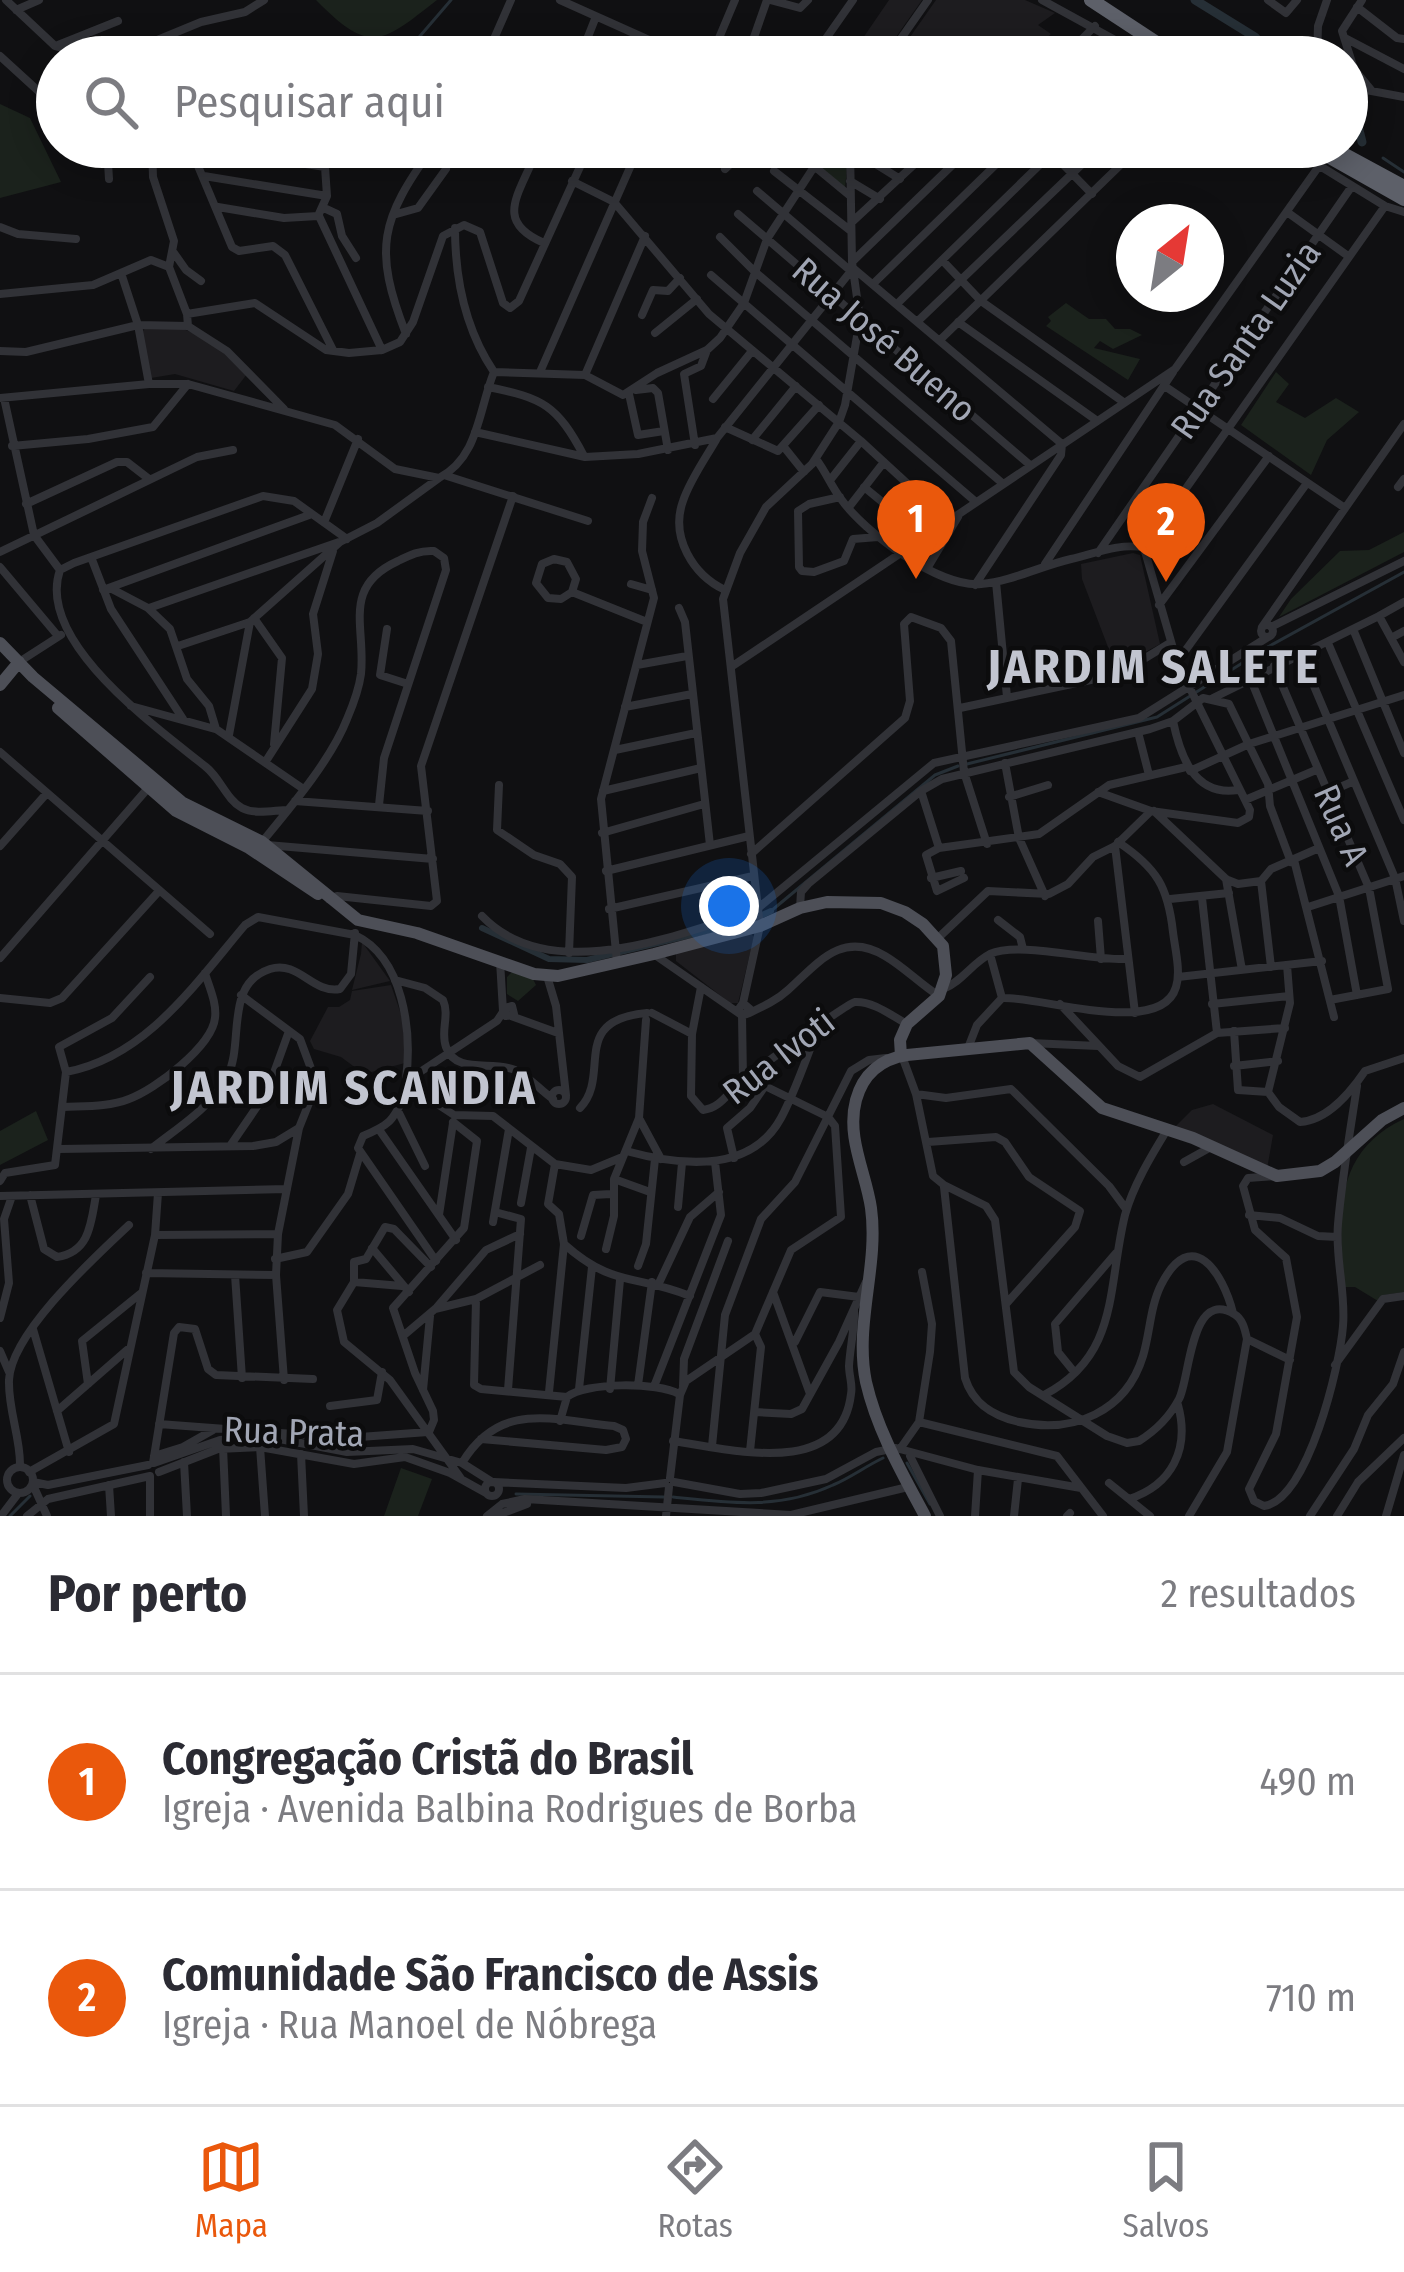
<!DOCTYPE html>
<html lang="pt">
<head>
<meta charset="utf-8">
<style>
	body { margin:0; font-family:"Fira Sans Condensed",sans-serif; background:#f7f7f7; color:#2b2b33 }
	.compass { position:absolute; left:1116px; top:204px; width:108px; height:108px; border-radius:50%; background:#fff; box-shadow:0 6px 30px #0003; rotate:30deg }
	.you { position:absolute; left:729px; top:906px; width:42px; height:42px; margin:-30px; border:9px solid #fff; border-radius:50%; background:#1a73e8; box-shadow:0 0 0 18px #1a73e833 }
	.badge { display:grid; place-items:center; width:78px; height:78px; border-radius:50%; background:#ea580c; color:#fff; font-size:39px; font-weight:700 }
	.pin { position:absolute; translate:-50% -99px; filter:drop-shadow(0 3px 6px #0008) }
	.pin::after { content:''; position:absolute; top:63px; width:42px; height:36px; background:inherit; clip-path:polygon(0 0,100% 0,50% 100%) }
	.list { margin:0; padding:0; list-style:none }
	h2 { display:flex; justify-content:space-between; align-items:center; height:156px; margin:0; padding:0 48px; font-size:51px }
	h2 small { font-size:39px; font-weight:400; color:#7c7c81 }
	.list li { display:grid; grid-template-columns:78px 1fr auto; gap:36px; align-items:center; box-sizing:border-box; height:216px; padding:0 48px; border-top:3px solid #e1e1e2 }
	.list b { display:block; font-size:45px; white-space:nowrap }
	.list p { margin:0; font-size:39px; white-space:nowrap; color:#7c7c81 }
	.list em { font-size:39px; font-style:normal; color:#7c7c81 }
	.icon { flex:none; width:66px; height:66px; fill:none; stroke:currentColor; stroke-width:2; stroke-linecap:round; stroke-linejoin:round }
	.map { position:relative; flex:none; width:1404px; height:1516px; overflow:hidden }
	.search { position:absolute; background:#fff; box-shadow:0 6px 30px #0003; left:36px; right:36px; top:36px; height:132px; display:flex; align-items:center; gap:30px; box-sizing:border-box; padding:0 42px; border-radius:66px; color:#7c7c81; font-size:45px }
	.sheet { height:588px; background:#fff }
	nav { display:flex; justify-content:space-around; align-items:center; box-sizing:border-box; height:168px; border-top:3px solid #e1e1e2; background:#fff; font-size:33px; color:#7c7c81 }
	nav a { display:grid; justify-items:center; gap:6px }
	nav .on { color:#ea580c }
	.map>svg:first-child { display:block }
	.built { fill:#1d1c1f }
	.green { fill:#1b221c }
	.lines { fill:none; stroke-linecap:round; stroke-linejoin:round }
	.stream { stroke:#262f36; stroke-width:3 }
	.canal { stroke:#262f36; stroke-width:6 }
	.river { stroke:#262f36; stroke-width:9 }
	.minor { stroke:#313237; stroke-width:8 }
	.major { stroke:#4d4f57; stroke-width:12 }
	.highway { stroke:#5d6069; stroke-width:14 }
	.labels { text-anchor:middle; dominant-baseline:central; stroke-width:9; stroke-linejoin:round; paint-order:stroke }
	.street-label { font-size:36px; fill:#a1a6b4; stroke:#0c0c0d }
	.district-label { font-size:48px; font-weight:bold; letter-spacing:3px; fill:#c2c5d0; stroke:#0c0c0d }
</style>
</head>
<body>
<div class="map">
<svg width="1404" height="1516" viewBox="0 0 1404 1516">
	<rect width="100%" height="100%" fill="#101012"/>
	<path class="built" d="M889,0h33l-40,57h-32z
		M936,0h89l30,13 -17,12 13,9 -15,14 -6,-3 -11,12h-123z
		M145,328l38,1 13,5 23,13 28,27 -13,17 -59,-17 -24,4 -9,-45z
		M1133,553l7,2 20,89 -44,24 -34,-89 -1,-15z
		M750,933l4,4 -16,66h-8l-54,-42v-8z
		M362,942l28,39 -38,9 9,-36z
		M391,985l12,35 2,43 -41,11 -23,-17 -27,-8 -4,-8 18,-34h11l11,-7 2,-9z
		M1213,1104l60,31 -6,34 -92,-42 17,-17z"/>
	<path class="green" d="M316,0h121c-56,44 -67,55 -121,0z
		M0,104l30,14 31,64 -61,16z
		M831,147h18l-4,42 -26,-22z
		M1066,303l23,16h17l9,10h15l12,6 -29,14 -13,-8 -6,7 46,11 -12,21 -82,-54 5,-5 -3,-4z
		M1276,372l13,12 -13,18 29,16 31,-20 23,14 -32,28 -16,35 -70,-50z
		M1404,532v20l-125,65 12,-18 49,-48 29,-1z
		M512,972l21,7 3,6 -18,16 -11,-7v-17z
		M36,1111l12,29 -48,25v-34z
		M1404,1119v173l-20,3 -6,6 -23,-14h-10c-7,-68 -13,-135 59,-168z
		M401,1468l31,11 -14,37h-34z"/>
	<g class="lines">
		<path class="stream" d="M402,57l49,-57
			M1383,158l21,14
			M967,764l190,-47 109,-69 138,-76
			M771,911l164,-136 23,-9
			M907,1463l23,41
			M516,1494l148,3
			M673,1497c57,6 106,13 160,-12 17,-7 33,-19 50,-27
			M10,1516l20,-20"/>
		<path class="canal" d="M482,928l67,31 38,1 162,-39 22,-10"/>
		<path class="river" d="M1195,0l60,37 18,20
			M1347,114l10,8 5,20"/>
		<path class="minor" d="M6,0l49,46 17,4h61l4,7
			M560,0l118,53 -2,4
			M770,0l30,8 8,-8
			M1042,0l104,57
			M1268,0l18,13 11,-13
			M1362,0l-20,31 12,38 18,22
			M1357,7l40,31 7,1
			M16,10l23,-10
			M1345,38l59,31
			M58,45l60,-24
			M315,49l39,8
			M133,50l68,-28 44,-10 19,-12
			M0,56l57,52
			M486,57l25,-57
			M580,57l15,-38
			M627,57l9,-22
			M711,57l24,-57
			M747,57l20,-57
			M813,57l40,-57
			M888,57l40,-57
			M1024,57l8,-5 16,5
			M1064,57l31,-31
			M1108,57l14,-14
			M1317,57l1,-31 9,-26
			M1347,78l19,12 38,7
			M107,147l2,32
			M152,147l1,30 21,64 -5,26 18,47
			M190,147l42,100 7,4 34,-5 12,9 48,95
			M197,147l128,20
			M723,147l2,22
			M791,147l58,48
			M900,147l20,13
			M1046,147l46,47
			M1289,147l96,59 19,6
			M850,148l50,31
			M87,153l20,-1
			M536,153l3,-6
			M531,164c-16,36 -33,59 13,79
			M725,169l23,-22
			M774,171l77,60
			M204,176l123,20
			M572,181l42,21 95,112 152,127 87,80
			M850,181l30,18
			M757,191l95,81
			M218,207l66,11 34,-2 9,-20 -2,-29 16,-20
			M324,208l13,6 5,22 14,22
			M1287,212l61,44
			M738,214l292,251
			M393,215l25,-7 28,-39
			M319,216l63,134
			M852,222l81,-75
			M0,227l18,7 58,5
			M455,228c0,51 10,101 39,144
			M720,237l34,34 247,211
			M174,253l12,17 15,11
			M942,260l39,41 141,100
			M853,261l118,-114
			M853,268l209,176 -1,11 -86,130
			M711,275l265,227
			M122,276l16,49 11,59
			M874,283l140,-136
			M0,294l93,-9 58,-25 18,7
			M899,302l159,-155
			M642,315l11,-25 15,1 12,-13
			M919,320l181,-173
			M958,322l138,98
			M188,326l-1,-12 68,-11 71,47 23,3 33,-3 18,-8 13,-20 30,-86 21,-11 16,7 23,71 7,5 9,-7 70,-154
			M655,333l42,-34
			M406,334c-33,-85 -26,-114 27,-187
			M941,339l198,-192
			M0,351l26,1 112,-27 50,1 39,25 57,58
			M494,372l91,3 38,20 34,-22 50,-23 13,-12 24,-35 23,-64 60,-92
			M540,372l99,-225
			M585,375l60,-139
			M488,387c55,11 69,18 96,69
			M1166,387l179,121
			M636,390l17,-2 5,5 10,57
			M629,394l9,41 26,-4
			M0,398l149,-14h39l147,41 60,44 44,9c40,-21 39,-67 55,-106
			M4,398l30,137 26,35
			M713,399l39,-48
			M725,427l53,24 41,-46
			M475,432l110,25 53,-3 79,-16 134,-167
			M716,440c-11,19 -26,40 -33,61 -13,36 10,74 42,89
			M752,440l44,-54
			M695,445l-11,-71 17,-8 6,-16
			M12,446l76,-7 65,-12 35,-43
			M784,447l20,25
			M816,459c10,13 15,27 25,40 23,33 98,89 140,85 31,-3 60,-18 90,-25 22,-5 51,-17 73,-11
			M447,476l141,45
			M831,479l30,-38
			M864,487l61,50
			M1398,487l6,-8
			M840,497l-31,7 -11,7 1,56 3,4 12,1 30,-11 9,-22 25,-2
			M26,504l91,-42h10l22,17
			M849,507l35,-45
			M325,520l33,-81
			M1144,548l241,-342
			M0,552l197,-95 36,-7
			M1098,553l254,-367
			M91,557l20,52 72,110
			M1045,564l128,-192
			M0,567l58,69
			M928,567l30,-50
			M996,582l11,115
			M631,584l21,6
			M110,588l38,20 22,21 17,50 22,27 7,23 86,59
			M103,590l209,-76
			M572,592l4,-13 -9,-17 -13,-3 -12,5 -6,19 12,15 13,1 11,-7 75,30
			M1159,605l110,-149
			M149,608l190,-66
			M679,608l6,14 25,223
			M1379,616l25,-14
			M254,618l28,40 -8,86
			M1261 631a6 6 0 1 1 12 0a6 6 0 1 1-12 0Z
			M1262,627l142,-203
			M1271,627l133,-66
			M387,629l-7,46 28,9
			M1353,629l51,124
			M1391,638l13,-7
			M1328,643l76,177
			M178,646l72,-24 90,-80 37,-19 62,-45
			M1300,653l95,225 9,43
			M19,662l42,-27
			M1177,662l130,-179
			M637,665l50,-9
			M1274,666l95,222 19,101 -58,11
			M731,667l444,-298 144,-203
			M1251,680l88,216 18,99
			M1213,698l166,-82 25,46
			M131,706l84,23
			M625,707l67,-13
			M960,708l159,-34 51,-31
			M1173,721c7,34 21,76 65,69
			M1138,732l11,43
			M229,735l21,-113
			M615,750l81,-17
			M0,752l210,182
			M266,761l46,-72 6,-35 -5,-40 20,-63
			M1005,763l14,75 26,58
			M1190,771l59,-27 155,-49
			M499,785l-2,45 37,25 26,9 12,13 -3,76
			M603,791l98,-23
			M921,791l18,57
			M1098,792l53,19 87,12 11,-6 1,-7 -73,-148 -33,-114
			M1329,792l25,-11
			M1009,797l39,-12
			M1245,800l71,-30
			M295,801l133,10
			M288,810c-13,0 -33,5 -46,-2 -15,-8 -22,-30 -36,-41 -48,-39 -171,-125 -146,-197l14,-7 189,-67 31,5 53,38
			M1154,811l72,68
			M602,833l102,-29
			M262,842c28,-34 69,-82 85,-123 6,-14 12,-30 14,-45 5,-47 -20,-87 37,-113 12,-6 22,-11 36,-10l10,7 2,12 -62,188 -5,47
			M267,845l166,14
			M0,846l47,-53
			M1115,846l20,167
			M751,854l154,-136 5,-17 -6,-77 7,-7 30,11 10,13 13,131 23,72
			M1294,860l40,157
			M606,871l143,-35
			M931,878l30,-7
			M964,878l-27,13 -11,-36 13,-7 100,-14 70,-49 77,-18
			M1226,879l16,91
			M1228,880l10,4 23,-3
			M1261,881l10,86
			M1261,881l10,-12 48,-21
			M1202,898l15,135
			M329,899l8,-3 94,10 6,-5 -16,-135 92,-270
			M1170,899l59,-6
			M800,907l1,-15 7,-8 113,-93 21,-12 208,-50 23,-8 30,-23 26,6 39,80 2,22 21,56
			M1308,907l96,-31
			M609,909l144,-33
			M482,916c65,68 185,23 262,-2l13,-5 177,-146 205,-45 129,-81
			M998,920l22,17 3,12
			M1098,921l3,38
			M937,939l51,-48 61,3 19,-10 25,-27 22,-11 35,-34
			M990,954l12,44
			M655,955l85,59
			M0,958l149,-171
			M500,961l3,50
			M617,962l-16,-163 53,-201 -12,-47 1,-29 9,-24
			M1287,965l3,38 -22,89 11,15 21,15c28,-2 50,-29 65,-51l39,-13
			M547,976l9,30 10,89
			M1178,977l144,-16
			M395,980l30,8 18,12c7,16 -3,31 3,47 10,28 46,13 69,23 15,7 25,20 38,29
			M701,987l-9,47 -1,62 12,14c17,-2 24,-16 37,-27 11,-10 108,-80 115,-81 18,-1 37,14 52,22
			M943,989c20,-8 29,-26 47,-35 29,-13 101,7 137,5
			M241,995l59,44 13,35 -2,24 -12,30 -21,106 -2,41 8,105
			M0,998l50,5 12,-5 97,-107
			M743,1003l17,-77 -37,-327 17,-46 26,-46 46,-43 27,-42 6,-17 15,-86 -8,-57 -2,-115
			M743,1003l7,6 -6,6 -6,-5z
			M1060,1004l58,62 22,11 77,-44 68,-5
			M1212,1004l77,-8
			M512,1006l2,8 -8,2 -2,-8z
			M652,1013l40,21
			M747,1014c15,-7 29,-13 41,-24 30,-27 54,-60 97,-34 19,11 35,28 54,40
			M742,1015l1,64
			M511,1016l47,17
			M1234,1031l4,59 30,2
			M1030,1043l68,3
			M968,1048l9,-23 25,-27c38,-2 159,40 174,-11 5,-16 -1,-38 -3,-55 -5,-45 -16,-64 -55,-90
			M902,1056l14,38 17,82 11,9 42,21 9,14 19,152 15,15 78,49 20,7 12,-2c16,-10 31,-25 40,-42 11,-20 11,-111 55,-85 9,5 11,16 13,25l-20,113 -38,64
			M1234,1066l44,-5
			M66,1072c80,-15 129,-88 179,-147l13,-8 97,18c49,23 57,97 51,144
			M414,1076l83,-55 6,-9
			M410,1086l44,29 39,1 62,48 36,6 29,-12
			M410,1086c-17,31 -13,36 -47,50l-5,12 78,113
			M552 1097a7 7 0 1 1 14 0a7 7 0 1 1-14 0Z
			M916,1094l30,4 65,-9 98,97 17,23
			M64,1107c22,-1 45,0 65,-8 26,-9 83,-53 86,-81 2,-15 -6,-31 -10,-45
			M580,1108c32,-33 -12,-88 67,-95
			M399,1113l26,53
			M640,1120l21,39
			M380,1131l76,109
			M928,1142l68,-5 9,5 24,35 51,34 -5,16 -69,77
			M230,1146l37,-54 22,-61
			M59,1149l194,-3 23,-4 23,-14
			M151,1149c26,-21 60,-41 76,-72 18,-33 -4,-93 43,-108 29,-9 42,25 70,20l11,-15 4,-41
			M626,1151c51,14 124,24 155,-33 15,-28 25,-60 37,-89
			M734,1158l-7,-30 23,-20 15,-22 63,31
			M1184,1162l27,-15
			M1275,1176l-27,2 -5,8 12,44 31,28 11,59 -21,117 -27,55 5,12 10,5c44,-6 76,-141 79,-180 3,-34 -8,-67 -5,-102 4,-46 12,-92 19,-138
			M614,1179l36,13
			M0,1181l5,-8 50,-8 11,-93 -7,-25 53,-29 38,-41
			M944,1187l21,191c8,26 28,38 54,44 54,12 107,-10 124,-66 7,-23 7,-49 18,-71 31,-61 62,-12 72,28
			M30,1195l14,54 13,8c33,-5 34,-34 39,-62
			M0,1196l287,-7
			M521,1203l10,-55
			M678,1207l4,-44
			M495,1212l26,7 -13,171
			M439,1215l14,-92
			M1249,1215l31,3 38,18 19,1
			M493,1222l16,-93
			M155,1235l123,-1
			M581,1236l12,-41 18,-1
			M564,1244c49,44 72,30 126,52
			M372,1248l37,44
			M606,1249l8,-33v-37l25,-61 7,-98
			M275,1259l32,-7 41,-58 12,-40
			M638,1266l8,-22 9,-85
			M431,1267l-37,-38 -9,-2 -19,32 -12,3v20l-17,28 7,32 46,38 70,97
			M146,1273l130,2
			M235,1275l7,103
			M354,1282l48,4
			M659,1283l31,-66 29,-25
			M773,1292l37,102
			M476,1299l-2,86 7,4 86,8
			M437,1307l49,-57 34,-16
			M0,1318l9,-35 -5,-64 8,-23
			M33,1329l36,123
			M403,1336l32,-27 41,-10 64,-34
			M1247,1339l43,21
			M795,1342l25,-50 39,5
			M0,1351l9,21
			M1335,1365l48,-66 21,-3
			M1075,1373l-17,-21 -3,-28 61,-71
			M88,1384l-6,-43 58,-47
			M655,1384l66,-169 -6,-53
			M638,1385l14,-103
			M683,1386l1,-27 44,-118
			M579,1389l13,-122
			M610,1389l10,-109
			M423,1390l7,-74
			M549,1392l15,-148 -5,-30 -11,-10 7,-40
			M1044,1395c76,-40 63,-107 81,-180 8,-29 26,-59 42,-85
			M330,1406l47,-6 5,-28
			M57,1411l70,-61
			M755,1412l36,2 11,-5 37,-67 27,-60
			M560,1421l7,-24c18,-15 91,-15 112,-3
			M919,1422l138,34 46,60
			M159,1424l187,14 82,-6
			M429,1432l5,-12 -1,-9 -18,-38 -22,-65 71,-80 13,-87 -24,-19
			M673,1441c57,8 168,39 178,-47 2,-9 -2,-18 -2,-28 1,-19 6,-38 5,-57
			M712,1446l13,-131 36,-96 34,-37 56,-111 18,-11 17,-2
			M223,1447l3,69
			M260,1447l5,69
			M900,1449l19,-27 11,-70 2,-28 -10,-52
			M750,1451l11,-104 -6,-13
			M301,1454l3,62
			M154,1456l29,-9 30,-17
			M910,1456l30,60
			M184,1462l3,54
			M153,1463l21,-130 5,-6 16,2 13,40 8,6 97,4
			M154,1463l66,-23 44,-4 83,16 66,-3 49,14 30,19
			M462,1463c38,-63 90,-43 152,-37l9,4 3,9 -4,8 -16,3 -125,-11
			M20,1464c0,-28 -12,-55 -11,-84 2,-47 86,-123 120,-155
			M7 1480a13 13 0 1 1 26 0a13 13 0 1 1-26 0Z
			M29,1472l85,-48 41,-189 3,-42
			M159,1472l59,-23 42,-2 94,17 51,-7 45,16 36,20
			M670,1478l10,-83 6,-14 69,-47 36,-84 50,-33 -6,-91 -7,-9
			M33,1482l15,3 100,-20
			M494,1482l132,6 39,-5
			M674,1482l66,12 21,-1 65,-14 50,-27 20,-4 82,22 103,18
			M485 1489a7 7 0 1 1 14 0a7 7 0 1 1-14 0Z
			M1109,1483l41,33
			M33,1485l14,31
			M109,1485l2,31
			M1129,1499c43,-14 61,-50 49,-94
			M1,1516l16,-21
			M27,1516l21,-17 102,-23v40
			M487,1516l15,-12 23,-5 266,16 117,-28
			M495,1516l32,-12
			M666,1516l3,-29
			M975,1516l3,-46
			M1014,1516l4,-37
			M1067,1516l3,-3
			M1310,1516l44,-67 14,-34 25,-31 11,-32
			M1337,1516l21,-34 46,-44
			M1386,1516l18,-61"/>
		<path class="major" d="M0,643l33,34 150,126 79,39 96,78 59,13 117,41 24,2 96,-22 106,-28 40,-18 27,-6 54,1 24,9 18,12 20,22 3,29 -7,21 -32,28 -7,16 1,16
			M0,685l19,-23
			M58,708l118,103 73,37 69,46
			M925,1516c-23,-43 -48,-86 -59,-134 -12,-58 13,-116 5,-174 -5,-35 -25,-71 -15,-108 7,-26 25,-41 51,-45l123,-12 72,65 91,30 84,38 43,-5 15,-9 47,-42 22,-12"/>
		<path class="highway" d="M1091,0l87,57
			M1312,147l92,52
			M1330,147l74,40"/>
	</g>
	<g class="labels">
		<g class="street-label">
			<text transform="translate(884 340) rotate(41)">Rua José Bueno</text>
			<text transform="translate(1246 340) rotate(-55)">Rua Santa Luzia</text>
			<text transform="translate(1341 825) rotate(66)">Rua A</text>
			<text transform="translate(779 1057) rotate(-38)">Rua Ivoti</text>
			<text transform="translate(294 1432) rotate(2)">Rua Prata</text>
		</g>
		<g class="district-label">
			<text x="1154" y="667">JARDIM SALETE</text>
			<text x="354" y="1088">JARDIM SCANDIA</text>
		</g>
	</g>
</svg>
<svg class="compass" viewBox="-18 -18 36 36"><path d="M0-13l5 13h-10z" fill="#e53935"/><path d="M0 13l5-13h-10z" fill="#7c7c81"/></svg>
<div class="you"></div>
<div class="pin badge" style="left:916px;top:579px">1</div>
<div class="pin badge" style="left:1166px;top:582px">2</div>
<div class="search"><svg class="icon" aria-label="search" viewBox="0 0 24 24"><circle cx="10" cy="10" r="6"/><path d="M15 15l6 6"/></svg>Pesquisar aqui</div>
</div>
<section class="sheet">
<h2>Por perto<small>2 resultados</small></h2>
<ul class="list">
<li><span class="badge">1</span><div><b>Congregação Cristã do Brasil</b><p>Igreja · Avenida Balbina Rodrigues de Borba</p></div><em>490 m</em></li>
<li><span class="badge">2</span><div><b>Comunidade São Francisco de Assis</b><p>Igreja · Rua Manoel de Nóbrega</p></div><em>710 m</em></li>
</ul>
</section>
<nav>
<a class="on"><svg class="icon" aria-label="map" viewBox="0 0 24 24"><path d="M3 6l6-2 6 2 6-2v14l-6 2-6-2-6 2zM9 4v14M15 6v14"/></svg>Mapa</a>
<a><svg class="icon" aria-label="directions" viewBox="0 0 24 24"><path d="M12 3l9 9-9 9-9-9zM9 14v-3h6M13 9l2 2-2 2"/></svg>Rotas</a>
<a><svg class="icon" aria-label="saved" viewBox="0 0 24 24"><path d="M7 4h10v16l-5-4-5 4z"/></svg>Salvos</a>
</nav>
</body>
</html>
